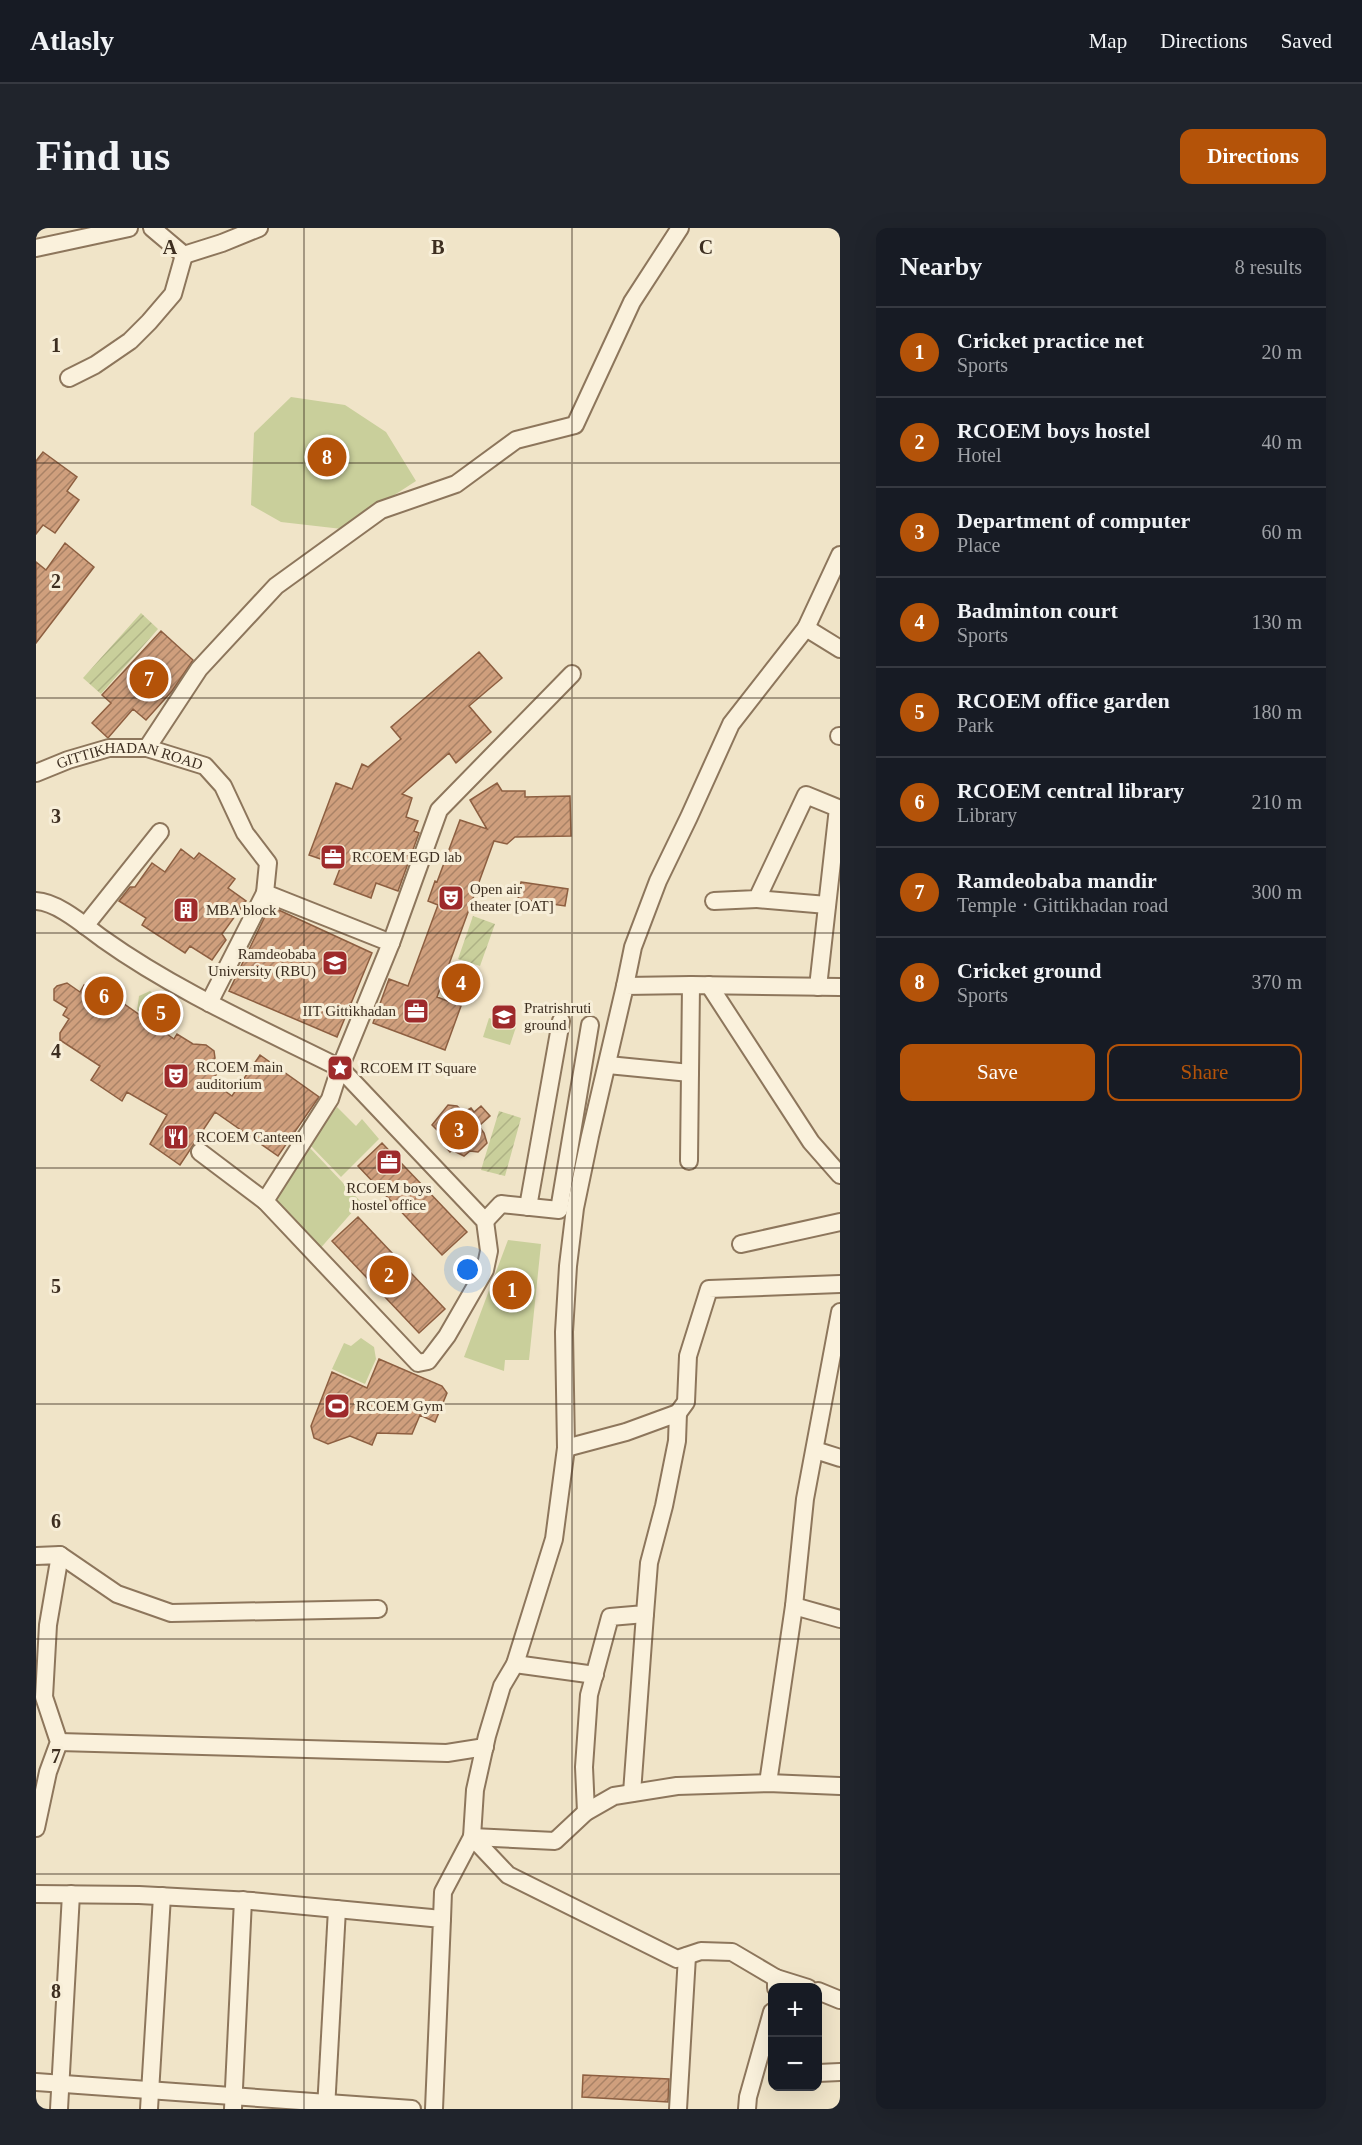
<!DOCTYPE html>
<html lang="en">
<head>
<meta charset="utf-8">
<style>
	body { margin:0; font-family:"Times New Roman",serif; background:#20242c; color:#f1f3f6 }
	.controls { position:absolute; right:18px; bottom:18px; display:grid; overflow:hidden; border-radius:12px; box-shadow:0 6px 24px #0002 }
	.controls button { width:54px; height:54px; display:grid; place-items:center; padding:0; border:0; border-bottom:2px solid #363941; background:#171b24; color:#f1f3f6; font:30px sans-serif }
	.you { position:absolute; left:432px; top:1042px; width:21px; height:21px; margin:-15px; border:4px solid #fff; border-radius:50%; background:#1a73e8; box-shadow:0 0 0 9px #1a73e833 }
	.badge { display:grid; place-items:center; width:39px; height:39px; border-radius:50%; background:#b45309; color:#fff; font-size:20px; font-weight:700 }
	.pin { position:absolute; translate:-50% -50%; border:3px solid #fff; box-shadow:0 2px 6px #0006 }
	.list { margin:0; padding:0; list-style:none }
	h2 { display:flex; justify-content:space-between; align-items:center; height:78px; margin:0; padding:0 24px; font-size:26px }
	h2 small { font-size:20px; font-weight:400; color:#9ea1a6 }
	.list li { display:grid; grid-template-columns:39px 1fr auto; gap:18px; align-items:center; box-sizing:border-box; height:90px; padding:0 24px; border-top:2px solid #363941 }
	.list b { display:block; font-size:22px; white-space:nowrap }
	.list p { margin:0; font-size:20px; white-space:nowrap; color:#9ea1a6 }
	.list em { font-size:20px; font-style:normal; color:#9ea1a6 }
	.actions { display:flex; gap:12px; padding:18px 24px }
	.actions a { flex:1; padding:14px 0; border:2px solid #b45309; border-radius:12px; text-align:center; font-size:21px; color:#b45309 }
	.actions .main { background:#b45309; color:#fff }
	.map { position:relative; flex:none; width:804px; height:1881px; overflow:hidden; border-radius:12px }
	header { display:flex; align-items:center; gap:36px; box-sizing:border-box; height:84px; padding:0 30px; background:#171b24; border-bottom:2px solid #363941 }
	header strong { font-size:28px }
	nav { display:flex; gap:33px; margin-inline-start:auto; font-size:21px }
	.intro { display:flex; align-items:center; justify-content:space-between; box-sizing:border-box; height:144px; padding:0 36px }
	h1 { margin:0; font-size:42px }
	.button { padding:15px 27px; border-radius:12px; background:#b45309; color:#fff; font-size:21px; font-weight:700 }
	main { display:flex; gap:36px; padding:0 36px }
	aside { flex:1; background:#171b24; border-radius:12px; box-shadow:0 6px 24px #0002 }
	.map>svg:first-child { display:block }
	.garden { fill:url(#garden-furrows) }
	.pitch { fill:#c9cf9b }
	.building { fill:url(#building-hatch); stroke:#8d5f41; stroke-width:1.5 }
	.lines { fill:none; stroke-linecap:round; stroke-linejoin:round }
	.minor-casing { stroke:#8d765c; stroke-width:20 }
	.minor { stroke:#faf1dc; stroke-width:16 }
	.grid { fill:none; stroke:#3d2e20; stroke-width:1.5; stroke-opacity:0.55 }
	.labels { text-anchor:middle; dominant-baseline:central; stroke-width:6; stroke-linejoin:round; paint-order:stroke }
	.street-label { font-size:15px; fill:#3d2e20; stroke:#f7eed8 }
	.poi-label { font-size:15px; fill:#3d2e20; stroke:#f7eed8; text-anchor:start }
	.grid-label { font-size:20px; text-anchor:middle; font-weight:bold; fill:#3d2e20; stroke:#f7eed8; stroke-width:6; stroke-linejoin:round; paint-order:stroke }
</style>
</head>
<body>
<header>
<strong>Atlasly</strong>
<nav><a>Map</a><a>Directions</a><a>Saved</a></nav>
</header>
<div class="intro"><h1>Find us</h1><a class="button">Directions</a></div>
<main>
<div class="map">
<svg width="804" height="1881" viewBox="0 0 804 1881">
	<defs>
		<pattern id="garden-furrows" width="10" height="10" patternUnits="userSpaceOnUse" patternTransform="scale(1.5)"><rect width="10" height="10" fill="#c9cf9b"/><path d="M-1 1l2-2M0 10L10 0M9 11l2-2" fill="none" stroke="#aeb285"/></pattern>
		<pattern id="building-hatch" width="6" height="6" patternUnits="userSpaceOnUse" patternTransform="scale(1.5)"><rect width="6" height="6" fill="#cf9f7d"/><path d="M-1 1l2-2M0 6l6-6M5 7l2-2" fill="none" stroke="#a98266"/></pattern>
	</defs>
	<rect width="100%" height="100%" fill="#f0e4c8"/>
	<path class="garden" d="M105,385l17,16 -57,65 -18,-16z
		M437,688l22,8 -15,42 -22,-7z
		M114,763l29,19 2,7 -7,11 -7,2 -30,-20 2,-14z
		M463,883l22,7 -16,58 -24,-6z"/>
	<path class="pitch" d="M255,169l54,8 41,27 30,49 -74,48 -61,-7 -30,-17 3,-72z
		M420,734l23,9 -13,34 -23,-9z
		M453,790l27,9 -6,18 -27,-8z
		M301,879l19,19 6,-7 17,20 -38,38 -31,-32z
		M274,920l51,54 -43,49 -45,-52z
		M472,1012l33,4 -12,116h-24l-1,11 -40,-14z
		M325,1110l13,9 2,12 -11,25 -33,-15 12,-26 7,3z"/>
	<path class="building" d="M7,224l34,25 -10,14 12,9 -24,33 -12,-8 -7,9v-73z
		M29,315l29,24 -58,76v-81l10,8z
		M125,403l32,29 -21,31 -26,29 -13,-11 -25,29 -16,-15 19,-20 -9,-8z
		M443,424l23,26 -33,28 22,26 -35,31 -7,-10 -47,41 10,4 -6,19 12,4 -4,10 5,2 -21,58 -22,-8 -5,15 -37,-14 7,-18 -32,-11 27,-72 16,6 10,-25 6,3 33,-28 -10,-12z
		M461,555l5,8h23v6l45,-1 1,40 -56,1 -8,7 -13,-3 -57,156 24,9 -16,44 -72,-27 16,-44 19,7 30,-81 -10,-4 7,-20 2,1 23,-62 27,9 -17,-29z
		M145,621l13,10 5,-6 36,26 -7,9 18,13 -24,33 4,6 -14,20 -22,-14 -5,7 -43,-28 4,-7 -27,-17 11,-14h5l17,-24 13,9z
		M485,654l47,7 -3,17 -47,-7z
		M234,678l102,47 -35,84 -108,-46z
		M64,749l7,1 4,3 2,7 -3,6 64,45 3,-5 16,10 13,1 8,6 1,7 -7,11 8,6 -5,6 21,15 28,-41 59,42 -41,59 -63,-44 -35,53 -30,-21 17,-29 -40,-23 -5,9 -31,-21 9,-14 -40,-26v-7l9,-14 -6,-4 4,-7 -13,-8v-11l3,-3 10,-3 13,9 4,-7 7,5z
		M412,877l9,1 7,6 7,-4 3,4 7,-6 9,10 -11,10 5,7 3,10 -9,9 -8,-1 -6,5 -12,-6 -2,2 -8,-9 4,-4 -14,-14z
		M346,915l85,89 -25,23 -84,-89z
		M322,989l87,92 -26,24 -87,-92z
		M343,1131l63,27 5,7 -12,29 -15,-7 -8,19 -35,-1 -5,12 -22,-9 -22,8 -14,-6 -3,-12 21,-54 35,16z
		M547,1847l86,4 -1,23 -86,-5z"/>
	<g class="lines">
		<g class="minor-casing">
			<g id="minor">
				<path d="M0,20l93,-20"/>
				<path d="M148,27l38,-12 37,-15"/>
				<path d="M33,150l26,-13 35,-24 19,-19 24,-28 11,-39 -32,-27"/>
				<path d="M770,400l34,-73"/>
				<path d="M803,508h1"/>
				<path d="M111,520l52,-79 77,-83 105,-76 75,-26 60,-44 59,-15 57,-123 48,-74"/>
				<path id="s1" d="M0,545l32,-13 41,-12h38l58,18 18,20 22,47 23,30 -3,30 126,50 -51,125 145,153 4,30 -4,19 -38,66 -19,25 -10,2 -153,-162 65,-102 10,-31c-80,-40 -164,-77 -237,-129 -18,-13 -45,-37 -67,-38"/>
				<path d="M721,671l70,6"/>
				<path d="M678,673l43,-2 49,-104 32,13 -20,179"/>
				<path d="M49,698l75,-94"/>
				<path d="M355,715l48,-133 133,-136"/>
				<path d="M673,757l102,157 29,33"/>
				<path d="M589,758l8,-39 25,-66 31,-64 42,-93 75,-96 34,21"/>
				<path d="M173,775l56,-110"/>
				<path d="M572,837l82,8"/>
				<path d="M164,924l65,49"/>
				<path d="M653,933l2,-176"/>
				<path d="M492,979l33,-186"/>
				<path d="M449,993l16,-17 58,6 31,-185"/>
				<path d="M705,1016l99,-22"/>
				<path d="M642,1185l8,-11 2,-46 21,-67 131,-5"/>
				<path d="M530,1220l60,-16 52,-19 -1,28 -13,65 -15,57 -4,51 -35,3 -21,78 -5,72 2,45"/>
				<path d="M779,1222l25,8"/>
				<path d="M24,1327l57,39 54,19 207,-4"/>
				<path d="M0,1328l24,-1 -12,70 -4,72 15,45 -11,30 -12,56"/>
				<path d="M758,1378l46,13"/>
				<path d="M479,1436l80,11"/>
				<path d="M23,1514l388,11 38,-6"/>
				<path d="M732,1555l26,-177 11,-107 35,-187"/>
				<path d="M596,1565l13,-179"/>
				<path d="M436,1609l83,4 31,-29 28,-16 63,-10 91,-3 72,3"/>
				<path d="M436,1609l36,38 169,84 24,-8 31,1 44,26v10"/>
				<path d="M0,1666l103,1 113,6 190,18 -8,190"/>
				<path d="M406,1691l1,-27 29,-55 3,-47 12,-54 15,-50 13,-22 39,-125 12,-91 -2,-116 4,-66 7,-58 15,-72 35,-150 66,-1 149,2"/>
				<path d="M740,1750l32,10"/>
				<path d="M782,1763l22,9"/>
				<path d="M782,1845l22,-1"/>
				<path d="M0,1854l376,27"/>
				<path d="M23,1881l12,-215"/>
				<path d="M113,1881l13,-213"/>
				<path d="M197,1881l10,-209"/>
				<path d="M290,1881l11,-200"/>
				<path d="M642,1881l9,-153"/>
				<path d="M711,1881l1,-12 24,-85"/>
			</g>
		</g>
		<use href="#minor" class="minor"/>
	</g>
	<path class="grid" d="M268,0v1881M536,0v1881M0,235h804M0,470h804M0,705h804M0,940h804M0,1176h804M0,1411h804M0,1646h804"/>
	<defs>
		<g id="office-square" transform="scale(1.35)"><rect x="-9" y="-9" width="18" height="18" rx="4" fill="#9e2a2b" stroke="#f7eed8"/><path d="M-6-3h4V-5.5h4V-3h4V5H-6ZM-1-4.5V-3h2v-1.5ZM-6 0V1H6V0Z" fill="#fff"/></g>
		<g id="theatre-square" transform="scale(1.35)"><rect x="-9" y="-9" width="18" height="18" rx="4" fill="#9e2a2b" stroke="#f7eed8"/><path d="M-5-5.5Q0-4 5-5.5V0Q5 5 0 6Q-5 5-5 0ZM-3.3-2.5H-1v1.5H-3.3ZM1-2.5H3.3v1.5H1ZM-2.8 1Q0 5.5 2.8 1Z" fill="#fff"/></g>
		<g id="building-square" transform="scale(1.35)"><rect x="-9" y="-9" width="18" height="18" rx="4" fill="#9e2a2b" stroke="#f7eed8"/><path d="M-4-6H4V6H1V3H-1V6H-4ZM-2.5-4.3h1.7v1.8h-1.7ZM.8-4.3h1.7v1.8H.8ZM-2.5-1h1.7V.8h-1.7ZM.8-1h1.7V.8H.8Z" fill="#fff"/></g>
		<g id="university-square" transform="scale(1.35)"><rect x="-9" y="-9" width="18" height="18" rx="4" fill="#9e2a2b" stroke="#f7eed8"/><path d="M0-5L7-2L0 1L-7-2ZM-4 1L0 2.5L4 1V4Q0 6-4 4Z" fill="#fff"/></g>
		<g id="sight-square" transform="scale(1.35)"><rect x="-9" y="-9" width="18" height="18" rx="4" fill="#9e2a2b" stroke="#f7eed8"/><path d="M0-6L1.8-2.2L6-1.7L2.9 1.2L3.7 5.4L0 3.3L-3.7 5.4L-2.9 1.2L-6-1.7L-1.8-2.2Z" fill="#fff"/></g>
		<g id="restaurant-square" transform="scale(1.35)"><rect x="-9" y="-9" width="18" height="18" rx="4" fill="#9e2a2b" stroke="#f7eed8"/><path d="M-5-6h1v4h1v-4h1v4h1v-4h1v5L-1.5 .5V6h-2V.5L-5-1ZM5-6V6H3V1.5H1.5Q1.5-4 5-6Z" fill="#fff"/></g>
		<g id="stadium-square" transform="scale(1.35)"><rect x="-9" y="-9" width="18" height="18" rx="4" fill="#9e2a2b" stroke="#f7eed8"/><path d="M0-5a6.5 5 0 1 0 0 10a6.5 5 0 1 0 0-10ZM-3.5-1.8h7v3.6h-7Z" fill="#fff"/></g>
	</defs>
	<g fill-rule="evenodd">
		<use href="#office-square" x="297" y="629"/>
		<use href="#theatre-square" x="415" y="670"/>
		<use href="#building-square" x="150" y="682"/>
		<use href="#university-square" x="299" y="735"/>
		<use href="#office-square" x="380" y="783"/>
		<use href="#university-square" x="468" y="789"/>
		<use href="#sight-square" x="304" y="840"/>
		<use href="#theatre-square" x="140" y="848"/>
		<use href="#restaurant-square" x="140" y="909"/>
		<use href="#office-square" x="353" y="934"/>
		<use href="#stadium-square" x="301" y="1178"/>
	</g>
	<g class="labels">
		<g class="street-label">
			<text stroke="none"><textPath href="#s1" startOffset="98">GITTIKHADAN ROAD</textPath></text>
		</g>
		<g class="poi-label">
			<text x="316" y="629">RCOEM EGD lab</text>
			<text x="434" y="661">Open air<tspan x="434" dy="17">theater [OAT]</tspan></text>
			<text x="170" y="682">MBA block</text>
			<text x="280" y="726" text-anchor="end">Ramdeobaba<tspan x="280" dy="17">University (RBU)</tspan></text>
			<text x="488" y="780">Pratrishruti<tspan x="488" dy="17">ground</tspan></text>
			<text x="360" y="783" text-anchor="end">IIT Gittikhadan</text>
			<text x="160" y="839">RCOEM main<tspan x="160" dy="17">auditorium</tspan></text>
			<text x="324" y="840">RCOEM IT Square</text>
			<text x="160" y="909">RCOEM Canteen</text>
			<text x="353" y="960" text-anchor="middle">RCOEM boys<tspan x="353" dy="17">hostel office</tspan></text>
			<text x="320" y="1178">RCOEM Gym</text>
		</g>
	</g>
	<g class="grid-label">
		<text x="134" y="26">A</text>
		<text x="402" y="26">B</text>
		<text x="670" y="26">C</text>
		<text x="20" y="124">1</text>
		<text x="20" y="360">2</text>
		<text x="20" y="595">3</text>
		<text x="20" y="830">4</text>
		<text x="20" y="1065">5</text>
		<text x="20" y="1300">6</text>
		<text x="20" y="1535">7</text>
		<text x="20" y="1770">8</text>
	</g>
</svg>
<div class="controls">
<button>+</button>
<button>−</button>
</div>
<div class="you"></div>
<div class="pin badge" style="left:476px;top:1062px">1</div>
<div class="pin badge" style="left:353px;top:1047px">2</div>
<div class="pin badge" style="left:423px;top:902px">3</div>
<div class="pin badge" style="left:425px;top:755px">4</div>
<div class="pin badge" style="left:125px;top:785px">5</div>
<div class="pin badge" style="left:68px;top:768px">6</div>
<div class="pin badge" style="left:113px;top:451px">7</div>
<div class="pin badge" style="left:291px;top:229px">8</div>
</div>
<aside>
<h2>Nearby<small>8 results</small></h2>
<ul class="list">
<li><span class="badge">1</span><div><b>Cricket practice net</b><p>Sports</p></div><em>20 m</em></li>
<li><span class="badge">2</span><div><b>RCOEM boys hostel</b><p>Hotel</p></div><em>40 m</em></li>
<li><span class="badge">3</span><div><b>Department of computer</b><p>Place</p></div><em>60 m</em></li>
<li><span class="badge">4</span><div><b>Badminton court</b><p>Sports</p></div><em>130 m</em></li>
<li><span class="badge">5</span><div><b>RCOEM office garden</b><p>Park</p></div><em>180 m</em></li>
<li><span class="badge">6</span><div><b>RCOEM central library</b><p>Library</p></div><em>210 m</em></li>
<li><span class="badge">7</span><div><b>Ramdeobaba mandir</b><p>Temple · Gittikhadan road</p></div><em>300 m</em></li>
<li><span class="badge">8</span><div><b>Cricket ground</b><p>Sports</p></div><em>370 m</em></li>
</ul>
<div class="actions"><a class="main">Save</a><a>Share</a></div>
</aside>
</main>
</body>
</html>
